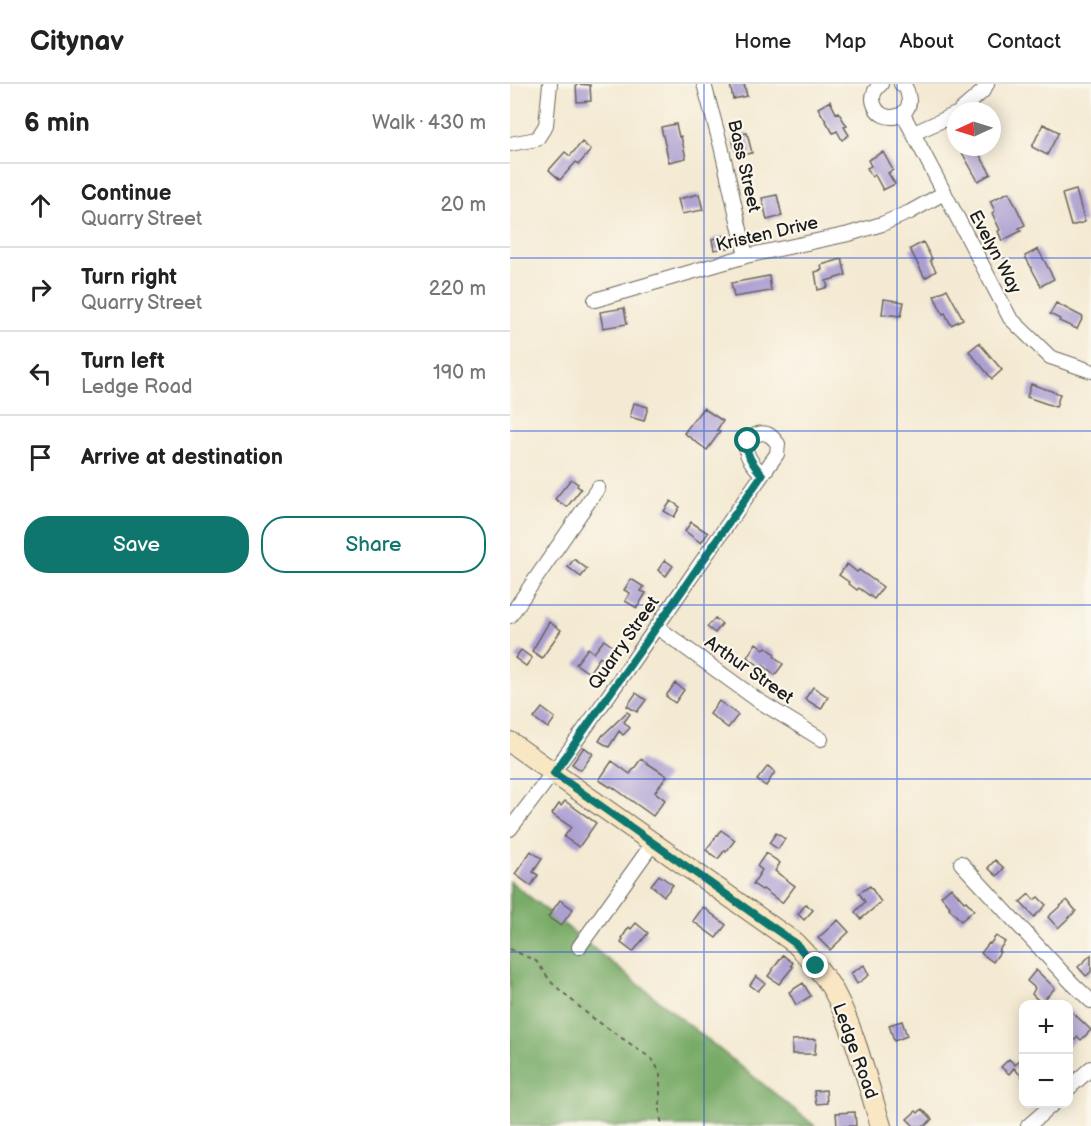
<!DOCTYPE html>
<html lang="en">
<head>
<meta charset="utf-8">
<style>
	body { margin:0; font-family:"Balsamiq Sans",sans-serif; background:#f6f6f6; color:#222 }
	.controls { position:absolute; right:18px; bottom:18px; display:grid; overflow:hidden; border-radius:12px; box-shadow:0 3px 15px #0003 }
	.controls button { width:54px; height:54px; display:grid; place-items:center; padding:0; border:0; border-bottom:2px solid #e0e0e0; background:#fff; color:#222; font:30px sans-serif }
	.compass { position:absolute; left:437px; top:18px; width:54px; height:54px; border-radius:50%; background:#fff; box-shadow:0 3px 15px #0003; rotate:266deg }
	.stop { position:absolute; width:18px; height:18px; margin:-14px; border:4px solid #0f766e; border-radius:50%; background:#fff }
	.stop.end { background:#0f766e; border-color:#fff; box-shadow:0 2px 6px #0008 }
	.list { margin:0; padding:0; list-style:none }
	h2 { display:flex; justify-content:space-between; align-items:center; height:78px; margin:0; padding:0 24px; font-size:26px }
	h2 small { font-size:20px; font-weight:400; color:#767676 }
	.list li { display:grid; grid-template-columns:39px 1fr auto; gap:18px; align-items:center; box-sizing:border-box; height:84px; padding:0 24px; border-top:2px solid #e0e0e0 }
	.list b { display:block; font-size:22px; white-space:nowrap }
	.list p { margin:0; font-size:20px; white-space:nowrap; color:#767676 }
	.list em { font-size:20px; font-style:normal; color:#767676 }
	.actions { display:flex; gap:12px; padding:18px 24px }
	.actions a { flex:1; padding:14px 0; border:2px solid #0f766e; border-radius:24px; text-align:center; font-size:21px; color:#0f766e }
	.actions .main { background:#0f766e; color:#fff }
	.icon { flex:none; width:33px; height:33px; fill:none; stroke:currentColor; stroke-width:2; stroke-linecap:round; stroke-linejoin:round }
	.map { position:relative; flex:none; width:581px; height:1042px; overflow:hidden }
	header { display:flex; align-items:center; gap:36px; box-sizing:border-box; height:84px; padding:0 30px; background:#fff; border-bottom:2px solid #e0e0e0 }
	header strong { font-size:28px }
	nav { display:flex; gap:33px; margin-inline-start:auto; font-size:21px }
	main { display:flex }
	aside { flex:1; background:#fff }
	.map>svg:first-child { display:block }
	.forest { fill:#79ab67; stroke:#4a6442; stroke-width:1.5 }
	.building { fill:#ac9fd2 }
	.lines { fill:none; stroke-linecap:round; stroke-linejoin:round }
	.street-casing { stroke:#68645c; stroke-width:16 }
	.secondary-casing { stroke:#68645c; stroke-width:22 }
	.path { stroke:#68645c; stroke-width:2; stroke-dasharray:4.5 4.5; stroke-linecap:butt }
	.street { stroke:#fff; stroke-width:14 }
	.secondary { stroke:#f9e7c3; stroke-width:20 }
	.route { stroke:#0f766e; stroke-width:8 }
	.grid { fill:none; stroke:#1d4ed8; stroke-width:1.5; stroke-opacity:0.55 }
	.labels { text-anchor:middle; dominant-baseline:central; stroke-width:4.5; stroke-linejoin:round; paint-order:stroke }
	.street-label { font-size:18px; fill:#1c1c1c; stroke:#fbf7ec }
</style>
</head>
<body>
<header>
<strong>Citynav</strong>
<nav><a>Home</a><a>Map</a><a>About</a><a>Contact</a></nav>
</header>
<main>
<aside>
<h2>6 min<small>Walk · 430 m</small></h2>
<ul class="list">
<li><svg class="icon" aria-label="ahead" viewBox="0 0 24 24"><path d="M12 20V5M6 11l6-6 6 6"/></svg><div><b>Continue</b><p>Quarry Street</p></div><em>20 m</em></li>
<li><svg class="icon" aria-label="right" viewBox="0 0 24 24"><path d="M7 20v-9h11M14 6l5 5-5 5"/></svg><div><b>Turn right</b><p>Quarry Street</p></div><em>220 m</em></li>
<li><svg class="icon" aria-label="left" viewBox="0 0 24 24"><path d="M17 20v-9H6M10 6l-5 5 5 5"/></svg><div><b>Turn left</b><p>Ledge Road</p></div><em>190 m</em></li>
<li><svg class="icon" aria-label="arrive" viewBox="0 0 24 24"><path d="M6 21V4h12l-3 4 3 4H6"/></svg><div><b>Arrive at destination</b></div></li>
</ul>
<div class="actions"><a class="main">Save</a><a>Share</a></div>
</aside>
<div class="map">
<svg width="581" height="1042" viewBox="0 0 581 1042">
	<rect width="100%" height="100%" fill="#fbf7ec"/>
	<filter id="ink" filterUnits="userSpaceOnUse"><feTurbulence type="fractalNoise" baseFrequency=".0167" numOctaves="2"/><feDisplacementMap in="SourceGraphic" scale="12" xChannelSelector="R" yChannelSelector="G"/><feConvolveMatrix kernelMatrix="1 2 1 2 8 2 1 2 1" color-interpolation-filters="sRGB"/></filter>
	<filter id="wash" filterUnits="userSpaceOnUse"><feTurbulence type="fractalNoise" baseFrequency=".008" numOctaves="4" result="noise"/><feDisplacementMap in="SourceGraphic" scale="24" xChannelSelector="R" yChannelSelector="G"/><feGaussianBlur stdDeviation="1.35" result="paint"/><feColorMatrix in="noise" values="0 0 0 0 0 0 0 0 0 0 0 0 0 0 0 0 0 1.4 0 .05"/><feComposite in="paint" operator="in"/></filter>
	<g filter="url(#wash)">
		<rect width="100%" height="100%" fill="#f4ead3"/>
		<path class="forest" d="M0,797l305,245h-305z"/>
		<g id="blocks">
			<path class="building" d="M66,0l14,1 1,16 -14,1z
				M220,0h14l3,12 -14,3z
				M320,17l6,12 2,-1 9,14 -3,1 5,8 -7,5 -5,-9 -4,2 -15,-25z
				M166,40l3,13 2,-1 5,22 -17,4 -8,-35z
				M533,40l16,8 -12,23 -15,-8z
				M237,49l5,20 -11,2 -1,-7 -5,2 -3,-14z
				M72,58l9,8 -12,14 -3,-2 -16,18 -11,-10 16,-18 5,4z
				M449,63h16l16,27 -13,7z
				M373,68l10,18 -5,3 7,11 -12,6 -8,-15 -3,2 -5,-9 4,-2 -3,-6z
				M566,106l9,32 -14,4 -9,-32z
				M499,108l16,33 -6,3 2,3 -19,10 -4,-10 2,-1 -8,-17 3,-2 -5,-10z
				M189,110l4,16 -21,4 -4,-15z
				M267,111l5,21 -15,4 -5,-22z
				M215,152l3,12 -14,2 -2,-11z
				M413,158l9,17 -2,1 6,11 -11,7 -15,-29z
				M528,165l16,30 -13,7 -16,-30z
				M332,175l4,16 -20,6 2,6 -10,3 -3,-18 7,-2 -1,-5z
				M259,192l2,15 -37,6 -3,-14z
				M437,205l16,30 -12,6 -6,-12 -2,1 -9,-18z
				M374,215l20,3 -3,14 -19,-2z
				M546,219l27,14 -6,12 -18,-8 1,-2 -10,-5z
				M114,224l3,16 -24,4 -3,-16z
				M469,259l23,27 -10,9 -23,-28z
				M521,300l29,10 -4,13 -29,-10z
				M124,319l14,4 -4,14 -14,-4z
				M193,324l20,13 -6,9 3,2 -13,18 -23,-17z
				M61,395l7,5 -1,2 4,3 -14,18 -12,-8z
				M161,417l9,6 -6,10 -10,-6z
				M181,438l17,11 -7,10 -16,-12z
				M64,475l13,10 -6,8 -13,-10z
				M155,476l8,6 -7,10 -8,-6z
				M337,480l10,8 2,-2 24,17 -9,12 -15,-11 -2,2 -9,-7 1,-1 -10,-7z
				M121,495l13,8 -3,4 5,2 -9,15 -12,-7 5,-8 -6,-3z
				M205,534l7,6 -7,9 -8,-6z
				M39,538l12,8 -19,28 -10,-7z
				M94,556l12,9 -10,13 -6,-5 -11,16 -13,-9 12,-16 6,5z
				M246,559l8,6 2,-2 9,7 -1,2 9,8 -8,11 -12,-10 -2,2 -14,-10z
				M11,566l11,8 -6,8 -11,-8z
				M165,599l9,7 -9,13 -9,-7z
				M303,603l15,10 -7,12 -16,-10z
				M126,609l10,7 -9,12 -10,-6z
				M209,617l19,14 -10,13 -18,-14z
				M32,624l13,10 -7,10 -14,-10z
				M117,628l3,2 -6,8 6,6 -7,7 -4,-4 -10,16 -10,-6 3,-5z
				M74,663l9,7 -12,16 -9,-6z
				M131,675l26,17 -12,16 10,8 -12,16 -42,-30 -1,1 -11,-7 13,-19 18,13z
				M258,682l7,6 -9,14 -9,-6z
				M55,717l31,22 -17,24 -15,-10 7,-10 -19,-13 7,-10 2,2z
				M211,746l14,10 -9,12 -1,-2 -7,9 -12,-9z
				M266,749l9,6 -7,10 -9,-6z
				M21,767l11,8 -9,13 5,3 -7,11 -16,-12z
				M256,769l14,10 -5,8 20,15 -13,17 -19,-14 -1,1 -9,-6 9,-14 -5,-4z
				M485,776l9,8 -7,8 -9,-8z
				M149,791l14,10 -9,11 -13,-11z
				M360,802l11,16 -20,17 -6,-7 10,-10 -6,-9z
				M441,803l13,15 2,-1 8,9 -13,11 -12,-13 1,-1 -9,-11z
				M519,810l5,6 4,-3 8,8 -12,12 -14,-15z
				M50,816l13,9 -12,17 -13,-9z
				M557,816l9,11 -18,17 -10,-11z
				M296,820l7,6 -9,10 -6,-6z
				M193,823l23,18 -10,13 -23,-17z
				M328,836l11,12 -19,18 -12,-12z
				M126,839l12,10 -15,19 -12,-9 2,-4 -1,-1 7,-11 2,2z
				M486,852l9,6 -7,9 2,1 -7,10 -12,-9 8,-10 1,1z
				M273,871l10,8 -2,2 2,2 -14,17 -11,-8z
				M581,871v17l-5,4 -8,-9z
				M354,881l5,10 -12,9 -6,-11z
				M526,886l19,18 -14,15 -9,-9 3,-6 -8,-7z
				M246,892l9,7 -7,8 -8,-6z
				M293,899l8,13 -15,9 -7,-13z
				M558,924l23,22 -10,10 -3,-3 -10,9z
				M392,937l5,15 -13,5 -5,-16z
				M306,955l-1,15h-23v-14z
				M513,971v23l-9,-10 -5,6 -8,-7 8,-8 6,6z
				M316,1006l1,13 -11,1 -2,-13z
				M412,1025l10,10 -7,7h-11l-7,-7 9,-8 2,2z
				M345,1028l1,14h-19l-1,-13z"/>
		</g>
	</g>
	<g filter="url(#ink)">
		<use href="#blocks" fill-opacity="0" stroke="#68645c" stroke-width="1.5"/>
		<g class="lines">
			<g class="street-casing">
				<path id="street" d="M194,0l17,62 25,110
					M371,0c-6,5 -10,12 -7,20 7,22 41,14 34,-9 -1,-6 -2,-8 -7,-11
					M450,27l22,-19 5,-8
					M393,30l107,204 40,39 41,14
					M404,49l42,-19
					M0,60l27,-5 9,-14 4,-41
					M85,216l151,-44 103,-22 33,-10 28,-12 34,-19
					M0,532l88,-128
					M147,543l102,74 62,38
					M0,745c94,-121 178,-250 267,-375l1,-10c-3,-4 -6,-8 -11,-10 -9,-3 -22,5 -21,15 1,10 10,18 16,26
					M451,779l111,120 19,18
					M69,863l74,-104
					M558,1005l23,-21
					M518,1042l25,-22"/>
			</g>
			<g class="secondary-casing">
				<path id="secondary" d="M0,658l285,201c14,14 28,30 38,47 22,40 34,92 48,136"/>
			</g>
			<path class="path" d="M0,865l26,12 16,22 38,33 62,43 8,13v45l3,9"/>
			<use href="#street" class="street"/>
			<use href="#secondary" class="secondary"/>
		</g>
	</g>
	<g class="lines" filter="url(#ink)">
		<path class="route" d="M238,357c-4,13 6,24 14,34l-90,130 -118,168 241,170 21,23"/>
	</g>
	<path class="grid" d="M194,0v1042M387,0v1042M0,174h581M0,347h581M0,521h581M0,695h581M0,868h581"/>
	<g class="labels">
		<g class="street-label">
			<text transform="translate(234 82) rotate(77)">Bass Street</text>
			<text transform="translate(257 150) rotate(-13)">Kristen Drive</text>
			<text transform="translate(485 168) rotate(62)">Evelyn Way</text>
			<text transform="translate(114 559) rotate(-55)">Quarry Street</text>
			<text transform="translate(239 586) rotate(35)">Arthur Street</text>
			<text transform="translate(345 967) rotate(70)">Ledge Road</text>
		</g>
	</g>
</svg>
<div class="controls">
<button>+</button>
<button>−</button>
</div>
<svg class="compass" viewBox="-18 -18 36 36"><path d="M0-13l5 13h-10z" fill="#e53935"/><path d="M0 13l5-13h-10z" fill="#767676"/></svg>
<div class="stop" style="left:238px;top:357px"></div>
<div class="stop end" style="left:306px;top:882px"></div>
</div>
</main>
</body>
</html>
